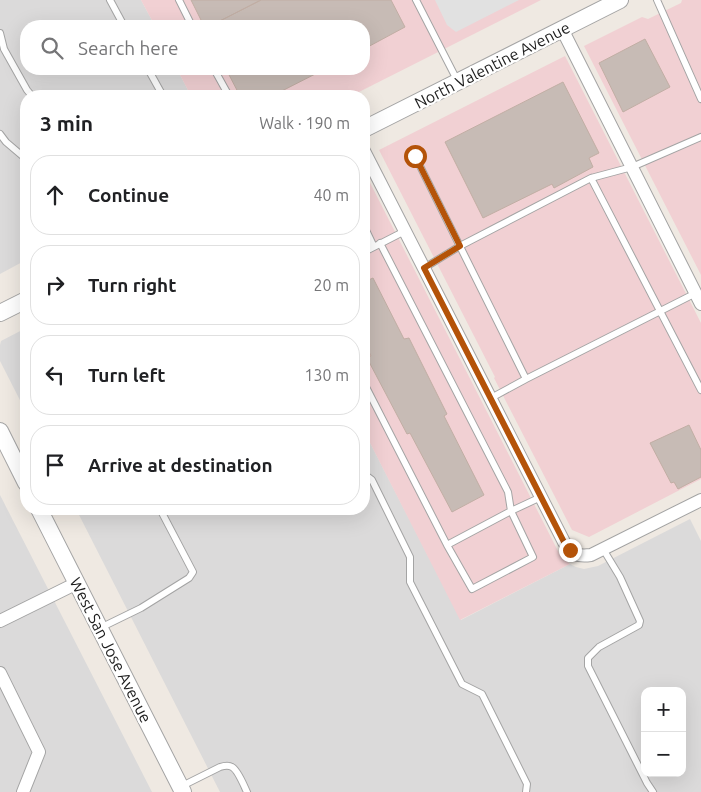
<!DOCTYPE html>
<html lang="en">
<head>
<meta charset="utf-8">
<style>
	body { margin:0; font-family:Ubuntu,sans-serif; background:#f2f2f2; color:#202124 }
	.controls { position:absolute; right:15px; bottom:15px; display:grid; overflow:hidden; border-radius:10px; box-shadow:0 5px 20px #0002 }
	.controls button { width:45px; height:45px; display:grid; place-items:center; padding:0; border:0; border-bottom:1px solid #e0e0e0; background:#fff; color:#202124; font:25px sans-serif }
	.stop { position:absolute; width:15px; height:15px; margin:-11px; border:4px solid #b45309; border-radius:50%; background:#fff }
	.stop.end { background:#b45309; border-color:#fff; box-shadow:0 1px 5px #0008 }
	.list { margin:0; padding:0; list-style:none }
	h2 { display:flex; justify-content:space-between; align-items:center; height:65px; margin:0; padding:0 20px; font-size:21px }
	h2 small { font-size:16px; font-weight:400; color:#757577 }
	.list li { display:grid; grid-template-columns:32px 1fr auto; gap:15px; align-items:center; box-sizing:border-box; height:80px; margin:0 10px 10px; padding:0 10px; border:1px solid #e0e0e0; border-radius:20px }
	.list b { display:block; font-size:19px; white-space:nowrap }
	.list em { font-size:16px; font-style:normal; color:#757577 }
	.icon { flex:none; width:28px; height:28px; fill:none; stroke:currentColor; stroke-width:2; stroke-linecap:round; stroke-linejoin:round }
	.map { position:relative; flex:none; width:701px; height:792px; overflow:hidden }
	.search { position:absolute; background:#fff; box-shadow:0 5px 20px #0002; left:20px; top:20px; width:350px; height:55px; display:flex; align-items:center; gap:12px; box-sizing:border-box; padding:0 18px; border-radius:20px; color:#757577; font-size:19px }
	.panel { position:absolute; background:#fff; box-shadow:0 5px 20px #0002; left:20px; top:90px; width:350px; height:425px; border-radius:20px }
	.map>svg:first-child { display:block }
	.residential { fill:#dbdada; fill-rule:evenodd }
	.commercial { fill:#f1d0d3 }
	.parking { fill:#e1e1e1 }
	.building { fill:#c7bbb5; stroke:#c1aea4 }
	.lines { fill:none; stroke-linecap:round; stroke-linejoin:round }
	.service-casing { stroke:#a4a4a4; stroke-width:8 }
	.minor-casing { stroke:#a4a4a4; stroke-width:14 }
	.tertiary-casing { stroke:#a4a4a4; stroke-width:18 }
	.service { stroke:#fff; stroke-width:6 }
	.minor { stroke:#fff; stroke-width:12 }
	.tertiary { stroke:#fff; stroke-width:16 }
	.route { stroke:#b45309; stroke-width:6 }
	.labels { text-anchor:middle; dominant-baseline:central; stroke-width:4.5; stroke-linejoin:round; paint-order:stroke }
	.street-label { font-size:16px; fill:#1d1d1d; stroke:#fff }
</style>
</head>
<body>
<div class="map">
<svg width="701" height="792" viewBox="0 0 701 792">
	<rect width="100%" height="100%" fill="#efe9e2"/>
	<path class="residential" d="M0,0h141l14,26h-129v43h151l14,27h-165v164l-26,14z
		M26,328v84l-26,-51v-16l1,-4z
		M364,431l97,189 109,-56 6,3 8,2 14,-3 92,-47 11,22v251h-481l-144,-283h288zM645,691h37v82h-37z
		M0,495l152,297h-152z"/>
	<path class="commercial" d="M141,0h400l-190,96h-160l-14,-27h187v-43h-209z
		M682,0h19v275l-117,-229 58,-29 6,2 33,-16z
		M565,56l136,267v156l-112,58 -17,-7 -78,-152 1,-1 -116,-227z
		M364,171l195,382 5,6 6,5 -110,56 -96,-189z"/>
	<path class="parking" d="M435,0h84l-63,32 -9,-7z"/>
	<path class="building" d="M191,0h70l-51,26h-6z
		M261,0h130l14,27 -41,22v-23h-154z
		M645,39l25,48 -47,25 -24,-49z
		M226,69h99l-53,27h-32z
		M563,82l36,71 -10,5 4,9 -39,21 -2,-4 -69,34 -38,-76z
		M373,278l31,61 5,-1 38,76 -3,2 40,79 -32,17 -42,-79 -3,1 -40,-76 4,-2 -7,-15v-59z
		M689,425l12,25v27l-23,12 -4,-7 -3,1 -21,-40z"/>
	<g class="lines">
		<g class="service-casing">
			<path id="service" d="M110,0l14,26
				M179,0l13,26
				M416,0l41,80
				M657,0l44,99
				M0,33l4,16 23,41 5,6
				M148,69l15,27
				M214,69l15,27
				M0,134l6,8 20,17
				M415,156l111,223 170,-86
				M591,178l110,212
				M364,226l10,21
				M380,243l128,249 3,19 22,46 -61,32 -25,-44 64,-34 30,-14
				M364,252l41,-21
				M424,268l36,-22 131,-68 41,-11 69,-30
				M364,383l83,162
				M491,398l35,-19
				M364,474l8,6 38,77v25l52,102 20,10 45,90 -1,8
				M603,549l17,28 20,44 -1,4 -40,22 -11,11v8l59,117 6,9
				M100,628l41,-20 48,-30 4,-6 -33,-63
				M180,787l40,-20c3,-1 9,-2 12,0 6,3 12,19 15,25"/>
		</g>
		<g class="minor-casing">
			<path id="minor" d="M562,29l139,275
				M364,151l200,391c8,12 12,15 27,13l110,-55
				M0,621l77,-38
				M0,673l39,79 -16,40"/>
		</g>
		<g class="tertiary-casing">
			<path id="tertiary" d="M364,129l256,-129
				M0,313l26,-13
				M0,431l26,52
				M39,509l144,283"/>
		</g>
		<use href="#service" class="service"/>
		<use href="#minor" class="minor"/>
		<use href="#tertiary" class="tertiary"/>
	</g>
	<g class="lines">
		<path class="route" d="M415,156l45,90 -36,22 140,274 6,8"/>
	</g>
	<g class="labels">
		<g class="street-label">
			<text transform="translate(492 65) rotate(-27)">North Valentine Avenue</text>
			<text transform="translate(111 650) rotate(63)">West San Jose Avenue</text>
		</g>
	</g>
</svg>
<div class="controls">
<button>+</button>
<button>−</button>
</div>
<div class="stop" style="left:415px;top:156px"></div>
<div class="stop end" style="left:570px;top:550px"></div>
<div class="search"><svg class="icon" aria-label="search" viewBox="0 0 24 24"><circle cx="10" cy="10" r="6"/><path d="M15 15l6 6"/></svg>Search here</div>
<section class="panel">
<h2>3 min<small>Walk · 190 m</small></h2>
<ul class="list">
<li><svg class="icon" aria-label="ahead" viewBox="0 0 24 24"><path d="M12 20V5M6 11l6-6 6 6"/></svg><div><b>Continue</b></div><em>40 m</em></li>
<li><svg class="icon" aria-label="right" viewBox="0 0 24 24"><path d="M7 20v-9h11M14 6l5 5-5 5"/></svg><div><b>Turn right</b></div><em>20 m</em></li>
<li><svg class="icon" aria-label="left" viewBox="0 0 24 24"><path d="M17 20v-9H6M10 6l-5 5 5 5"/></svg><div><b>Turn left</b></div><em>130 m</em></li>
<li><svg class="icon" aria-label="arrive" viewBox="0 0 24 24"><path d="M6 21V4h12l-3 4 3 4H6"/></svg><div><b>Arrive at destination</b></div></li>
</ul>
</section>
</div>
</body>
</html>
